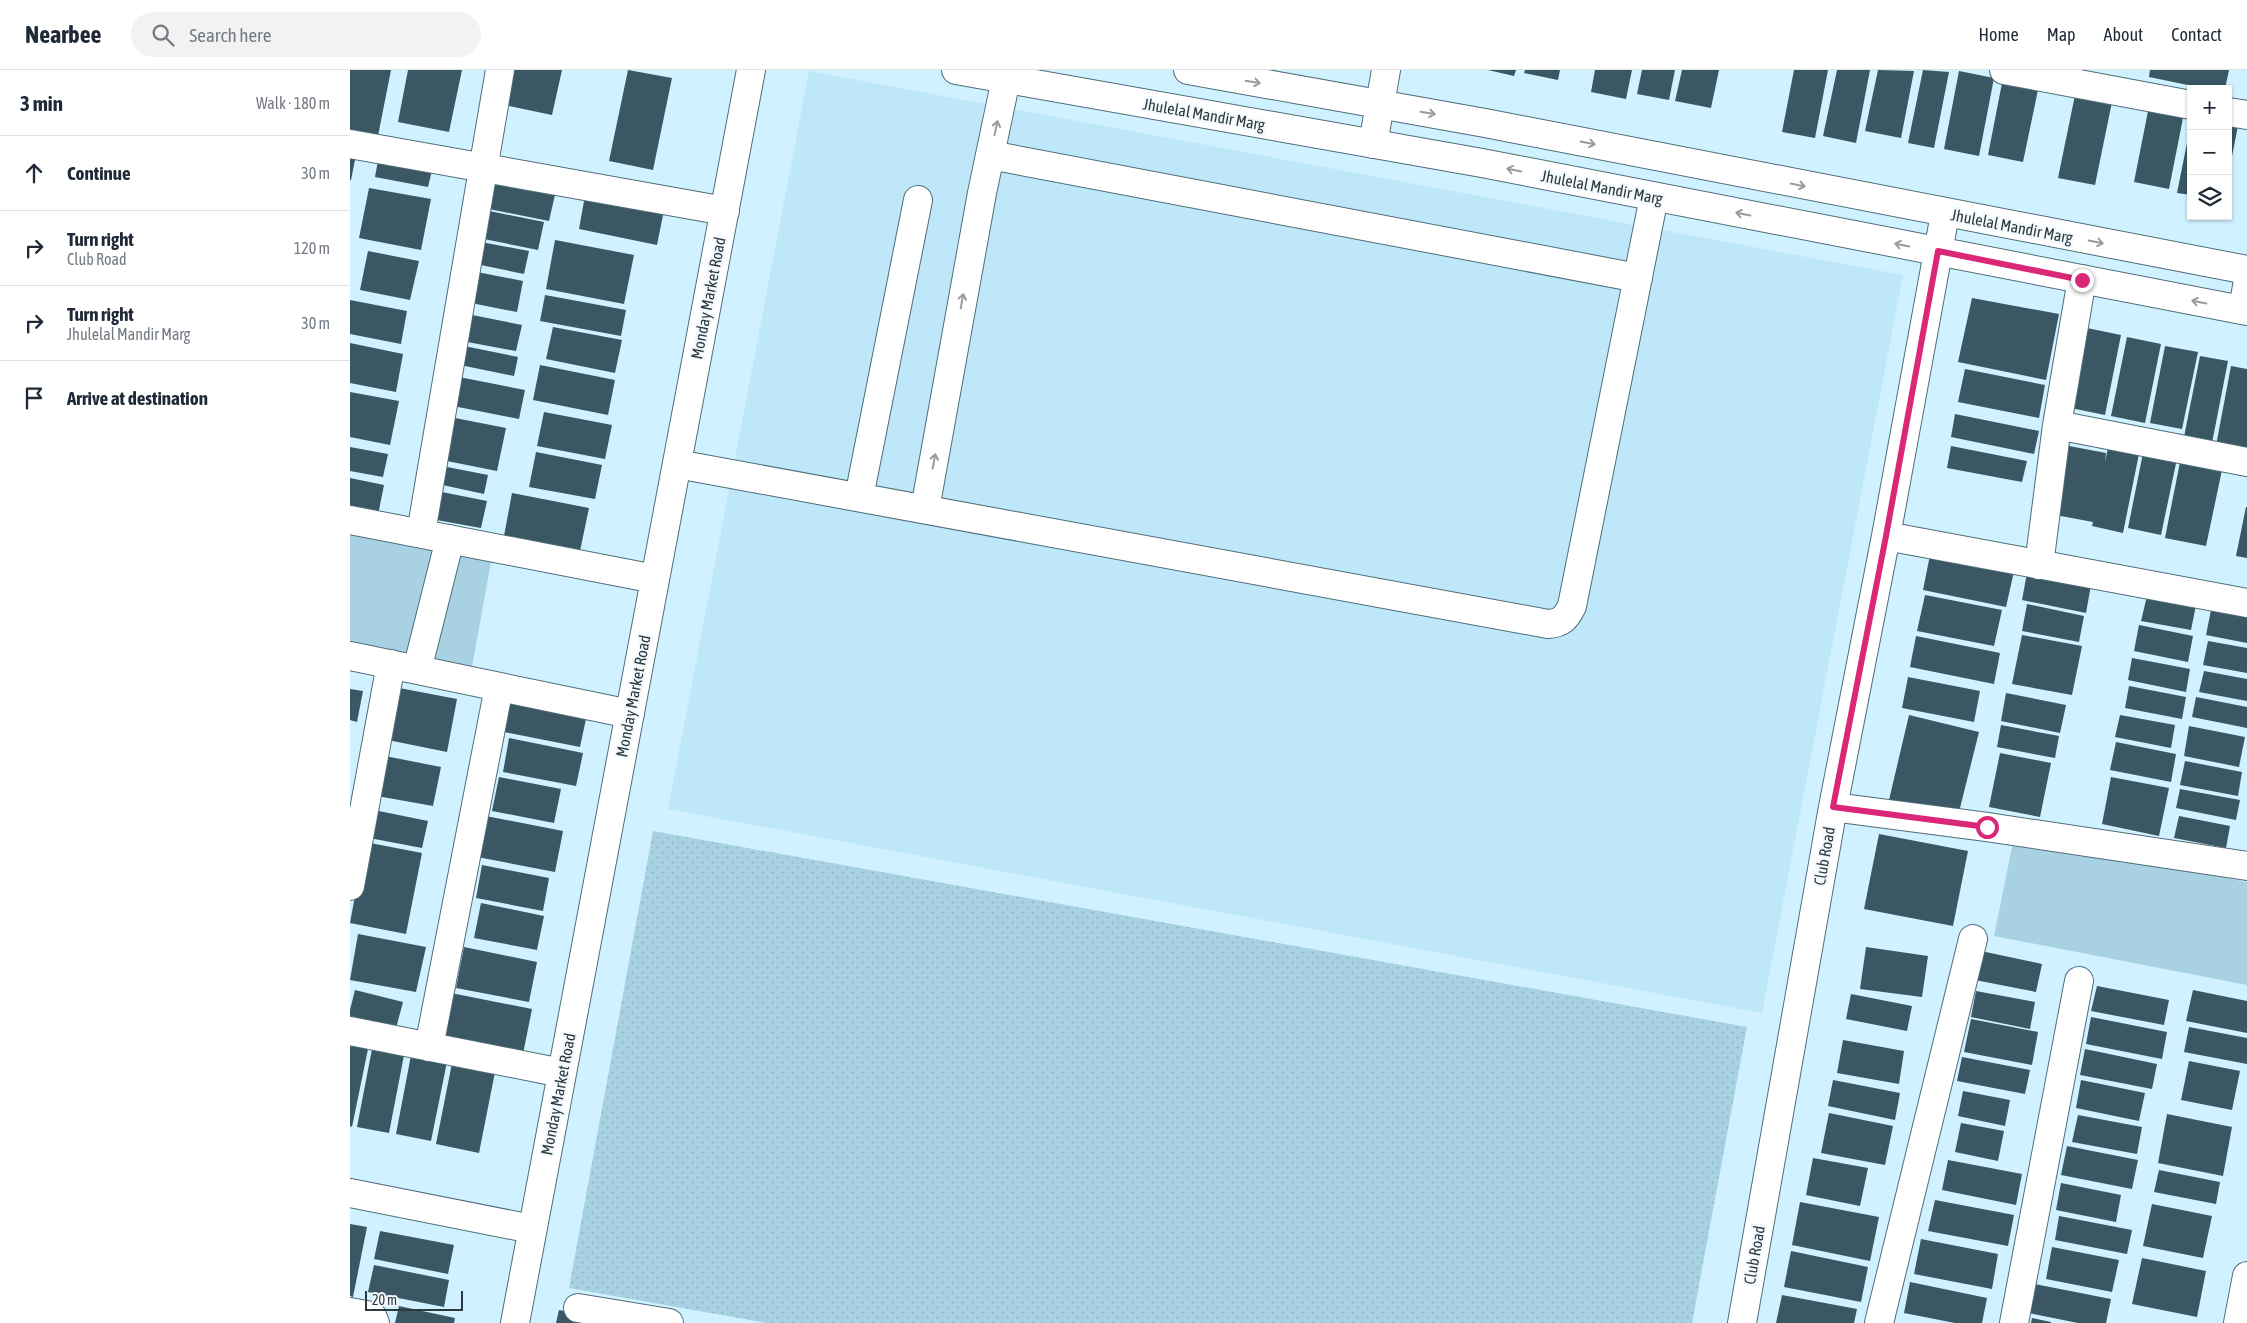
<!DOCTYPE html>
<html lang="en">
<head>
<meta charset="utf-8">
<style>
	body { margin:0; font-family:"Asap Condensed",sans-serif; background:#f2f2f3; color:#1f2937 }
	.controls { position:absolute; right:15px; top:15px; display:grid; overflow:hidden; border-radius:0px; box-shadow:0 1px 4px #0004 }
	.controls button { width:45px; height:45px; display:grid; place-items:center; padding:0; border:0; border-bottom:1px solid #e0e1e3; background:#fff; color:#1f2937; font:25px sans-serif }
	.scale { position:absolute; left:15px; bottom:12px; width:98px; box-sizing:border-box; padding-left:5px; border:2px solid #2c393e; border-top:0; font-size:14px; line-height:18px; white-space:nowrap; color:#2c393e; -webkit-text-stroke:4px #f3f9fc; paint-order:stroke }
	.stop { position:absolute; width:15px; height:15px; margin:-11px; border:4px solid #db2777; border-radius:50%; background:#fff }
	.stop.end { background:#db2777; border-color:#fff; box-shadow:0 1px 5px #0008 }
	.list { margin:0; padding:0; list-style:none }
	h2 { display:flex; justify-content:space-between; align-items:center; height:65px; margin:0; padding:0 20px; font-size:21px }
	h2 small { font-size:16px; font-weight:400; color:#747a83 }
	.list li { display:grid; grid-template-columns:32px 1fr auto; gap:15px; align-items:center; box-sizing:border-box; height:75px; padding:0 20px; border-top:1px solid #e0e1e3 }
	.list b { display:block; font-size:19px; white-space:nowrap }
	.list p { margin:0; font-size:16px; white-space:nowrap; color:#747a83 }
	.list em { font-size:16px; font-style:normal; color:#747a83 }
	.icon { flex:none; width:28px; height:28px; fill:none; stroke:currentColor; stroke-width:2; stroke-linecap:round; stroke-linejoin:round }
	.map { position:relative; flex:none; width:1897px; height:1253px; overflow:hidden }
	header { display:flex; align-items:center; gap:30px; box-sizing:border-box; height:70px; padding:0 25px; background:#fff; border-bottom:1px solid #e0e1e3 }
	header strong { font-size:24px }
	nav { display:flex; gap:28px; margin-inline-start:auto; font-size:18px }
	.search { width:350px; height:45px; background:#f2f2f3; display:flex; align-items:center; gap:12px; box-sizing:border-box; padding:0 18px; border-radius:28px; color:#747a83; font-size:19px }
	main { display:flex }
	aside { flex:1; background:#fff }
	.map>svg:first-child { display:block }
	.built { fill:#bee7f9 }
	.grass { fill:url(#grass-dots) }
	.park { fill:#a8d2e3 }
	.building { fill:#3a5763 }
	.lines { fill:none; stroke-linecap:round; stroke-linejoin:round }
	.minor-casing { stroke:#4f6d79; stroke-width:30 }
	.tertiary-casing { stroke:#4f6d79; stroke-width:30 }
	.minor { stroke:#fff; stroke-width:28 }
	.tertiary { stroke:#fff; stroke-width:28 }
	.oneway { stroke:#969c9e }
	.route { stroke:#db2777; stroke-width:6 }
	.labels { text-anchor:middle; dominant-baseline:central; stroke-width:5; stroke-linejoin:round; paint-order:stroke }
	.street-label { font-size:16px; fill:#2c393e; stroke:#f3f9fc }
</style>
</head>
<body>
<header>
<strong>Nearbee</strong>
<div class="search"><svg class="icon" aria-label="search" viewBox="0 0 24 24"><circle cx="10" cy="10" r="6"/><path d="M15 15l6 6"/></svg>Search here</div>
<nav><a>Home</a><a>Map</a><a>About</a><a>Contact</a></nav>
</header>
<main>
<aside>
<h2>3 min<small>Walk · 180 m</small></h2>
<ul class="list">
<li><svg class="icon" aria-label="ahead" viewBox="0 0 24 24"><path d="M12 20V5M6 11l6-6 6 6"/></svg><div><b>Continue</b></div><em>30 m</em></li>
<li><svg class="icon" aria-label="right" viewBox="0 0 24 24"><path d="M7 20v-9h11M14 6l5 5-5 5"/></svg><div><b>Turn right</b><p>Club Road</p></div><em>120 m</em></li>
<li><svg class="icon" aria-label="right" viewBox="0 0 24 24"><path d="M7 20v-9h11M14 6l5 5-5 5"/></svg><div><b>Turn right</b><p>Jhulelal Mandir Marg</p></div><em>30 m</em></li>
<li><svg class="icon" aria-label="arrive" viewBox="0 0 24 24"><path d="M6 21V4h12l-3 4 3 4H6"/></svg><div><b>Arrive at destination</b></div></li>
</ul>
</aside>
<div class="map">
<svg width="1897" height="1253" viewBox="0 0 1897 1253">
	<defs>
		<pattern id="grass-dots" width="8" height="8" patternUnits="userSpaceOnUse" patternTransform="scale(1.25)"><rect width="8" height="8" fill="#a8d2e3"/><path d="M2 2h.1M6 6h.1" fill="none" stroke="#91b5c4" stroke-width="1.8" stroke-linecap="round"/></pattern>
	</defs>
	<rect width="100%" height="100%" fill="#d0f1ff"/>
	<path class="built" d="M459,1l1094,204 -141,738 -1094,-204z"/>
	<path class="grass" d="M303,761l1094,196 -55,296h-925l-198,-35z"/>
	<path class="park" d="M0,461l142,25 -20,111 -122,-21z
		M1664,767l233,45v103l-253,-49z"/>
	<path class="building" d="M0,0h41l-14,71 -27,-5z
		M58,0h54l-13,62 -51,-10z
		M156,0h56l-10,45 -53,-11z
		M278,0l44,8 -19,92 -44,-9z
		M1138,0h28l-2,6z
		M1175,0h35l-2,10 -34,-7z
		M1245,0h37l-6,29 -35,-7z
		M1292,0h33l-6,30 -32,-6z
		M1332,0h37l-8,38 -36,-7z
		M1444,0h34l-13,68 -33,-6z
		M1487,0h33l-14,73 -33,-7z
		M1528,0l36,1 -13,67 -36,-7z
		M1573,0l26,2 -15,76 -26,-5z
		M1800,0h79l-4,19h-18l-58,-12z
		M1609,1l35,7 -15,78 -35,-7z
		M1653,8l36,7 -16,77 -35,-7z
		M1725,25l37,7 -17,83 -37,-7z
		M1799,36l35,7 -15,76 -35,-7z
		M1878,54l10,2 -9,45 -1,-1z
		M1840,58h1v67l-14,-2z
		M0,78l7,2 -6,30h-1z
		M29,85l54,11 -5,21 -53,-10z
		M142,103l65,13 -8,35 -65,-13z
		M19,118l62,11 -10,51 -62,-12z
		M236,120l79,15 -8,40 -78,-16z
		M139,141l55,11 -6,28 -54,-11z
		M205,170l79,15 -10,49 -78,-15z
		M131,172l48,9 -5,23 -48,-10z
		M18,181l51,10 -9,39 -50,-10z
		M127,202l46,9 -6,31 -46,-9z
		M195,225l81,15 -5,26 -81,-15z
		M1622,228l87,16 -13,66 -88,-18z
		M0,230l57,11 -6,33 -51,-10z
		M117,244l55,11 -6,26 -54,-10z
		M1727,256l44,9 -16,80 -44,-9z
		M203,257l69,13 -7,33 -69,-14z
		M1777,267l34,7 -16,79 -34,-7z
		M0,273l53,11 -7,38 -46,-9z
		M114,276l54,11 -4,19 -54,-11z
		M1815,276l33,6 -16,77 -32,-6z
		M1850,286l28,5 -16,82 -28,-6z
		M190,295l75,15 -7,35 -75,-15z
		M1881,296l16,3v88l-32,-6z
		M1615,299l80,16 -6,33 -81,-16z
		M104,306l71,14 -6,29 -71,-14z
		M0,322l49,9 -9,44 -40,-8z
		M194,342l68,13 -7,34 -68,-13z
		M1605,344l84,17 -5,23 -83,-17z
		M100,347l56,11 -9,43 -55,-11z
		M1760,368l31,6 -18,89 -31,-7 1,-4 -43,-8 14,-69 42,8 -1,9z
		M1795,373l34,6 -18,86 -33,-7z
		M1601,376l76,15 -5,21 -75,-14z
		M0,377l38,7 -5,23 -33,-6z
		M186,382l66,13 -7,34 -66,-12z
		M1830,392l42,8 -16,76 -41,-8z
		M92,396l46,9 -4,19 -46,-10z
		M0,408l34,7 -6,30 -28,-5z
		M87,421l50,10 -6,27 -50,-9z
		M162,423l77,15 -9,43 -76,-15z
		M1896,437h1v51l-11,-2z
		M1581,480l84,17 -9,40 -83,-17z
		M1677,503l64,12 -5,28 -64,-13z
		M1575,525l77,15 -8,36 -77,-15z
		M1797,526l49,9 -5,25 -50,-9z
		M1677,534l57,12 -5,26 -57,-11z
		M1861,540l36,7v26l-41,-8z
		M1789,555l54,11 -5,26 -54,-11z
		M1672,565l60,11 -10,49 -60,-11z
		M1566,566l84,17 -6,31 -84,-17z
		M1858,571l39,7v25l-44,-8z
		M1782,588l58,11 -4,23 -58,-12z
		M1854,601l43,8v22l-48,-9z
		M1558,607l72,14 -6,31 -72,-14z
		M1779,616l57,11 -4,22 -57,-11z
		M44,617l63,12 -10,53 -64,-13z
		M0,619l13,2 -6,31 -7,-2z
		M1656,623l60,12 -6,28 -59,-12z
		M1846,627l51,10v21l-55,-11z
		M160,630l77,14 -7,33 -76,-15z
		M1559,645l70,17 -21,84 -69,-16z
		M1770,645l55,10 -4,23 -56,-11z
		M1651,655l58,11 -4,22 -58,-11z
		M1839,656l56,11 -6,30 -55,-11z
		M159,668l74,15 -7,33 -73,-14z
		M1766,672l60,12 -5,28 -61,-12z
		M1650,683l51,10 -11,54 -51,-10z
		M35,686l56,11 -8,39 -56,-10z
		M1835,691l57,11 -4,24 -58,-11z
		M149,707l62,12 -7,34 -62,-12z
		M1761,707l58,11 -10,48 -57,-12z
		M1830,719l60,11 -4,20 -60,-12z
		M19,739l59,12 -6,27 -58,-11z
		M131,745l82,16 -8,41 -83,-16z
		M1829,746l51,10 -4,22 -52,-10z
		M1529,764l89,17 -15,75 -89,-17z
		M15,772l57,11 -16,81 -56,-11z
		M132,795l67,13 -6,33 -67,-13z
		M131,833l63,13 -7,34 -63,-12z
		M8,864l68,13 -10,45 -66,-12z
		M114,877l73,15 -8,40 -73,-14z
		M1516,877l62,9 -6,41 -62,-8z
		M1631,881l61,13 -6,28 -61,-12z
		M1747,916l72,14 -5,25 -73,-14z
		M5,920l48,12 -8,30 -45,-11v-11z
		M1843,920l54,11v32l-61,-12z
		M1626,921l59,11 -5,27 -59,-12z
		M96,922l86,17 -9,45 -86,-17z
		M1501,924l61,12 -5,25 -61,-12z
		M1741,947l76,15 -5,27 -76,-15z
		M1621,949l67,13 -6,33 -68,-13z
		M1839,957l58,11v26l-63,-12z
		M1493,970l61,11 -5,33 -62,-11z
		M23,974l32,6 -16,83 -32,-6z
		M0,976l18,3 -16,78 -2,-1z
		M1735,979l72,15 -5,25 -72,-14z
		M62,980l36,7 -17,84 -35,-7z
		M1612,987l68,13 -5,24 -68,-13z
		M103,988l43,9 -17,86 -43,-9z
		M1839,991l51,10 -8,39 -51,-10z
		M1483,1010l67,13 -5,27 -67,-14z
		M1731,1010l64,13 -6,28 -63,-13z
		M1613,1021l47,9 -5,26 -47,-10z
		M1479,1043l64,13 -8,39 -64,-12z
		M1817,1044l65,13 -9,49 -65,-13z
		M1728,1045l64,12 -5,27 -65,-12z
		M1611,1053l43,8 -6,30 -43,-9z
		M1717,1076l71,14 -6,29 -71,-14z
		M1463,1088l55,10 -8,38 -54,-11z
		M1598,1090l74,14 -6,31 -74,-15z
		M1809,1100l61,12 -4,22 -62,-12z
		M1711,1113l60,12 -5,27 -60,-12z
		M1585,1130l79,15 -6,31 -80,-15z
		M1450,1132l79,15 -9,44 -78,-16z
		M1802,1134l60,12 -9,42 -60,-12z
		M1709,1146l73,14 -5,24 -72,-14z
		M0,1154l17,3 -14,70 -3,-1z
		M30,1161l74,14 -6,29 -74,-15z
		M1571,1169l77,15 -6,35 -78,-15z
		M1702,1177l67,13 -7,32 -66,-13z
		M1441,1181l77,16 -7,35 -77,-15z
		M1792,1188l64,13 -9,46 -65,-13z
		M24,1195l75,15 -5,27 -76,-15z
		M1560,1212l77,16 -5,25h-27l-51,-10z
		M1679,1213l82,16 -5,24h-28l-54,-11z
		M1432,1225l75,14 -3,14h-78z
		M49,1236l56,12 -1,5h-59z
		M209,1240l37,7 -1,6h-39z
		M1682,1248l19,4v1h-20z"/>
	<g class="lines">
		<g class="minor-casing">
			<path id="minor" d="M1654,0l187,35
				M1878,42l19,3
				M0,74l375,67
				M1023,74l13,-74
				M640,85l648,123
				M1893,240l4,-24
				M1707,355l190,37
				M327,394l871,160c14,-1 18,-6 24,-18l82,-409
				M509,427l59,-297
				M575,439l57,-316 24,-114
				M0,450l305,59
				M71,463l79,-463
				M1536,466l361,67
				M1689,495l18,-140 25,-146
				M0,586l280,58
				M67,600l33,-131
				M1483,737l154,20 260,39
				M0,816l41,-222
				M0,961l212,42
				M79,977l70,-360
				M0,1123l182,36
				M228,1238l91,15
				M0,1242l22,4 3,7
				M165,1253l236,-1253
				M1392,1253l91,-516 53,-271 59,-322
				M1529,1253l94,-384
				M1664,1253l65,-342
				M1888,1253l9,-47"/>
		</g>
		<g class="tertiary-casing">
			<path id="tertiary" d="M606,0l526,93 765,148
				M838,0l297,53 762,147"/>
		</g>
		<use href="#minor" class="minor"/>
		<use href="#tertiary" class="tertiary"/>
	</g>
	<defs><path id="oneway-shaft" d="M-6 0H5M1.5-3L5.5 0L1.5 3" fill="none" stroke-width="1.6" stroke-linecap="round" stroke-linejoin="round" transform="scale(1.25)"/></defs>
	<g class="oneway">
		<use href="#oneway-shaft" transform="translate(903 12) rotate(10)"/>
		<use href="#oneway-shaft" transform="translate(1078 43) rotate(10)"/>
		<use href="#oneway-shaft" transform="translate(646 58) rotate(-78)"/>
		<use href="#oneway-shaft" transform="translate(1238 73) rotate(11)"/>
		<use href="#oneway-shaft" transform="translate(1164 100) rotate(-169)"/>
		<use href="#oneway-shaft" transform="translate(1448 115) rotate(11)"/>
		<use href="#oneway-shaft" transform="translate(1393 144) rotate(-169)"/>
		<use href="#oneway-shaft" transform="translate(1746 172) rotate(11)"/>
		<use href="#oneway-shaft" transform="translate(1552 175) rotate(-169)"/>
		<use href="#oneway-shaft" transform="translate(612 231) rotate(-80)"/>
		<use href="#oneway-shaft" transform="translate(1849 232) rotate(-169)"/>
		<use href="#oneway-shaft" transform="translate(584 391) rotate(-80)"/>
	</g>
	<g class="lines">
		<path class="route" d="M1637,757l-154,-20 53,-271 52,-285 144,29"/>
	</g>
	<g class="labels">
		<g class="street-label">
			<text transform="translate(854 44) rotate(10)">Jhulelal Mandir Marg</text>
			<text transform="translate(1252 117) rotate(11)">Jhulelal Mandir Marg</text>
			<text transform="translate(1662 156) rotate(11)">Jhulelal Mandir Marg</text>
			<text transform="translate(358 228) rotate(-79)">Monday Market Road</text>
			<text transform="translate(283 626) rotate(-79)">Monday Market Road</text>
			<text transform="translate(1474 786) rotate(-80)">Club Road</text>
			<text transform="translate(208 1024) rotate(-79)">Monday Market Road</text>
			<text transform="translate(1404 1185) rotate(-80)">Club Road</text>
		</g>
	</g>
</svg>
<div class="controls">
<button>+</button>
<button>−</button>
<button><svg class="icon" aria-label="layers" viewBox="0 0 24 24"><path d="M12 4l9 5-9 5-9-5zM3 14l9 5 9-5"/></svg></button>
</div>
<div class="scale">20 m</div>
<div class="stop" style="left:1637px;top:757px"></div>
<div class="stop end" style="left:1732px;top:210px"></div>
</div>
</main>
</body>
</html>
